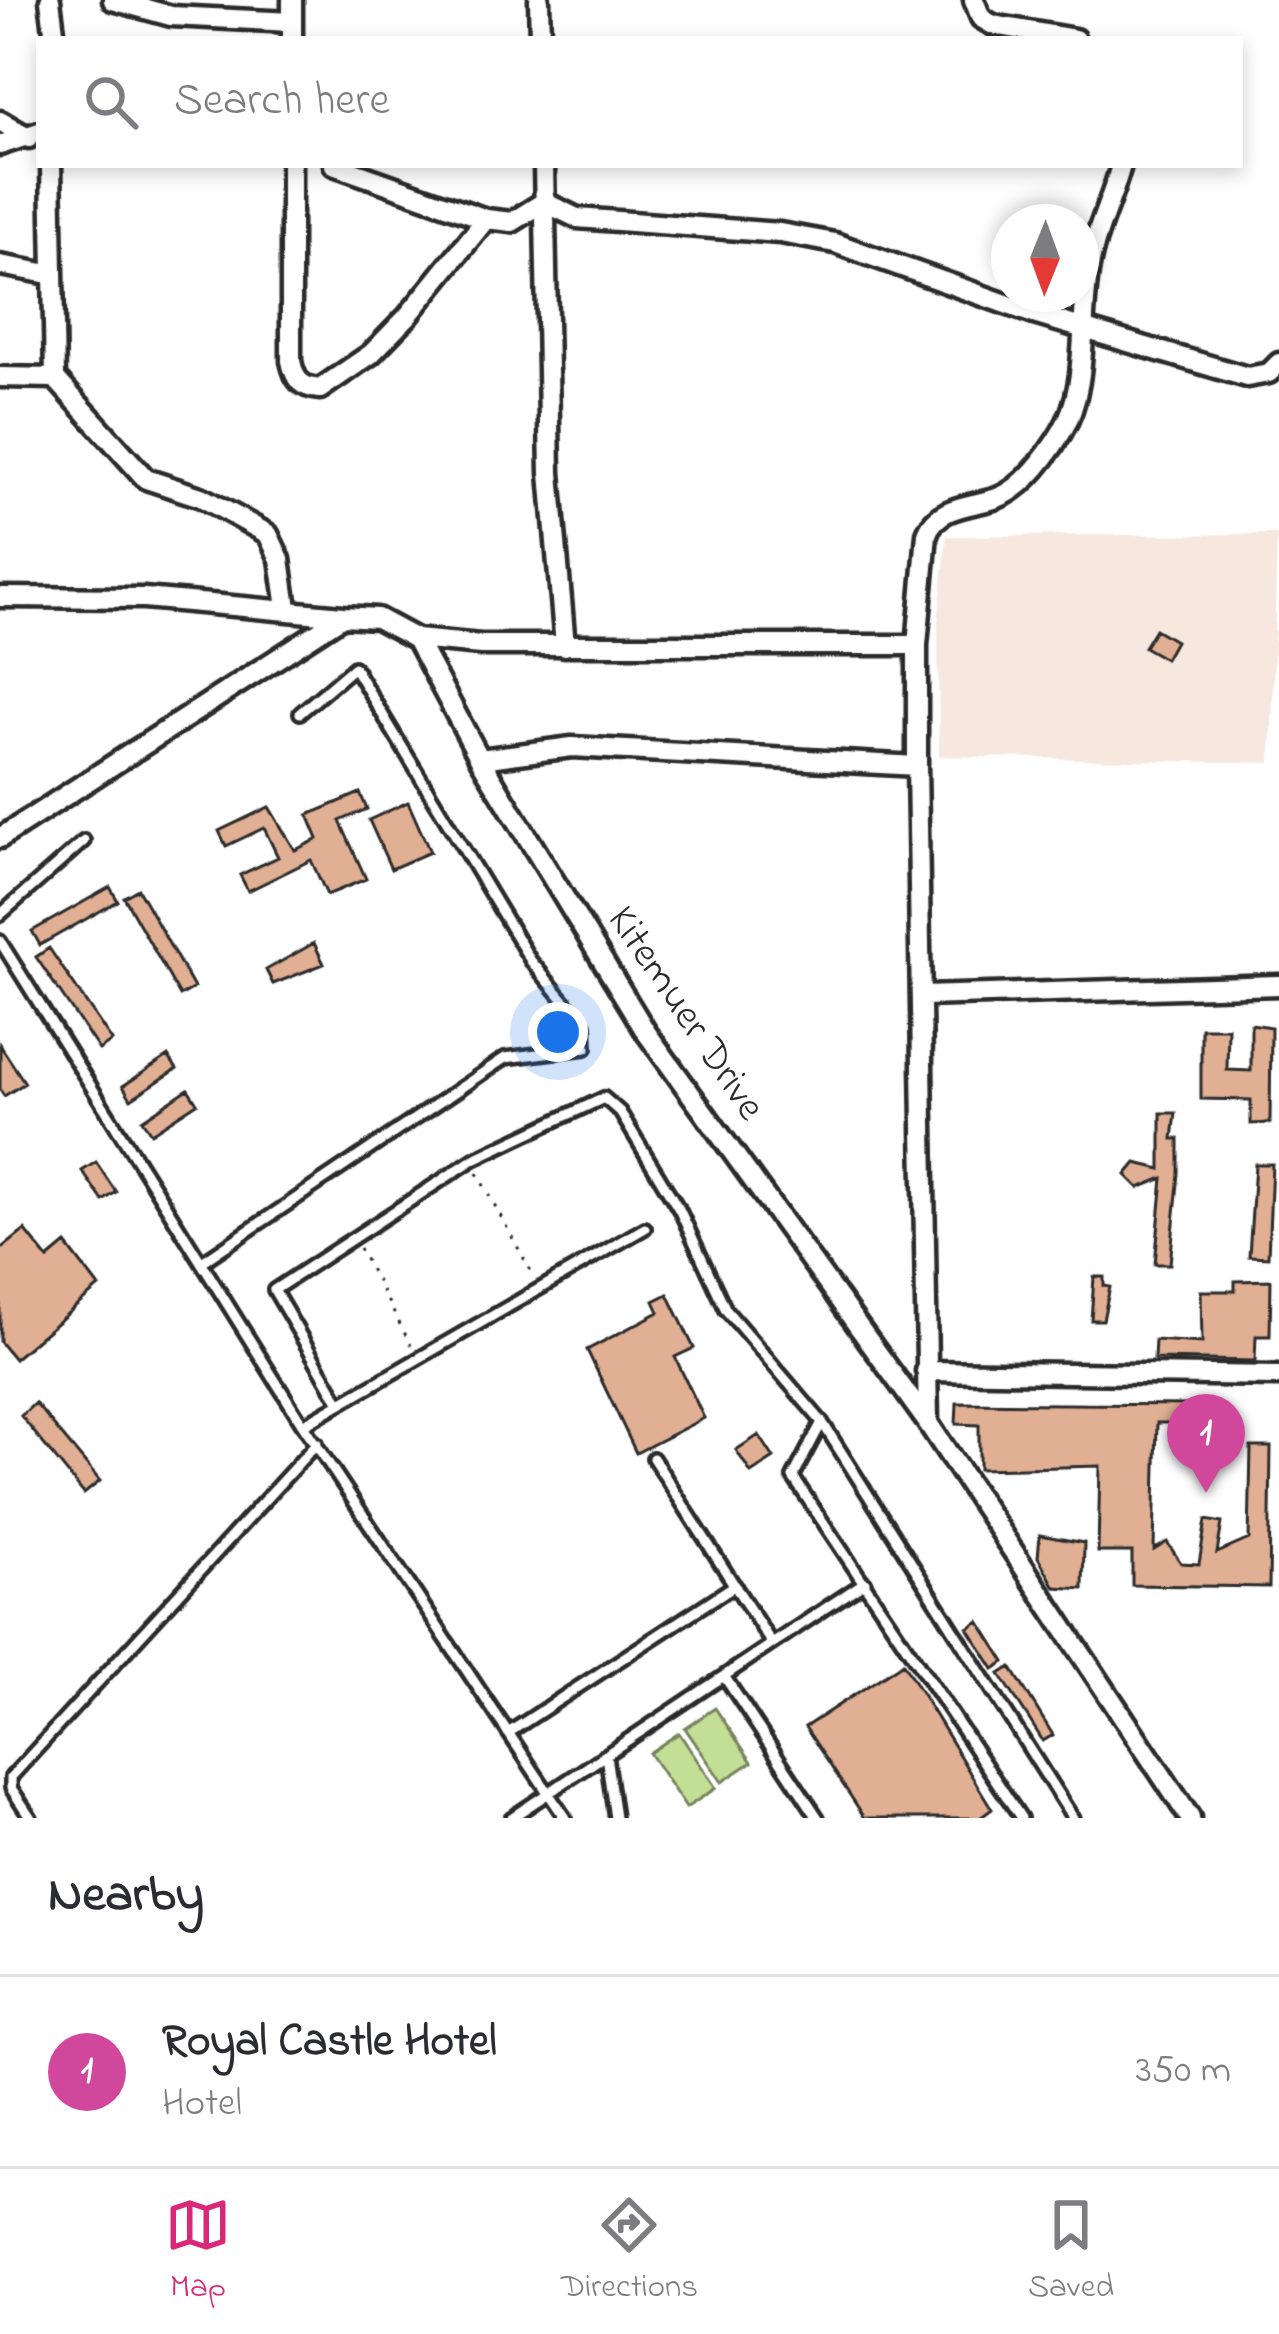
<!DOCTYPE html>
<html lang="en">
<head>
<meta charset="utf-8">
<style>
	body { margin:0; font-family:"Indie Flower",sans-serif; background:#f7f7f7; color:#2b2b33 }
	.compass { position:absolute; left:991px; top:204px; width:108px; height:108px; border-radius:50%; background:#fff; box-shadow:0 6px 18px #0003; rotate:181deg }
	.you { position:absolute; left:558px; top:1032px; width:42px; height:42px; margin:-30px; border:9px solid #fff; border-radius:50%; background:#1a73e8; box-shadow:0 0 0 18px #1a73e833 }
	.badge { display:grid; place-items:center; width:78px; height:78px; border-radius:50%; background:#db2777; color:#fff; font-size:39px; font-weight:700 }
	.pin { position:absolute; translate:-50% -99px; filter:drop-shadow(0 3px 6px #0008) }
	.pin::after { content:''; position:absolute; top:63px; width:42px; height:36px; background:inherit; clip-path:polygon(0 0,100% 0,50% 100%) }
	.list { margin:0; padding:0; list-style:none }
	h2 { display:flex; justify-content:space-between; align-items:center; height:156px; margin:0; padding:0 48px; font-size:51px }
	h2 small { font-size:39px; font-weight:400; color:#7c7c81 }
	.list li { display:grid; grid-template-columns:78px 1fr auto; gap:36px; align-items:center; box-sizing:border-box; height:192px; padding:0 48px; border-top:3px solid #e1e1e2 }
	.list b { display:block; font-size:45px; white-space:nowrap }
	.list p { margin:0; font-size:39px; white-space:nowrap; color:#7c7c81 }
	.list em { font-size:39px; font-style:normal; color:#7c7c81 }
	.icon { flex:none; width:66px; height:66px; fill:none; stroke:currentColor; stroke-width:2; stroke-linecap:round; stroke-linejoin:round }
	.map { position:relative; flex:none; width:1279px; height:1818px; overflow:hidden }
	.search { position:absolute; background:#fff; box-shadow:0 6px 18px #0003; left:36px; right:36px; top:36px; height:132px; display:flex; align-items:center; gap:30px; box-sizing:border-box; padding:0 42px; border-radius:0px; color:#7c7c81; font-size:45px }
	.sheet { height:348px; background:#fff }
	nav { display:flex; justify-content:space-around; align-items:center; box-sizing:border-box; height:168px; border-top:3px solid #e1e1e2; background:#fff; font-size:33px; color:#7c7c81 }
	nav a { display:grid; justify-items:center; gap:6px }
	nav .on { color:#db2777 }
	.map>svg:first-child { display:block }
	.built { fill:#f6e7df }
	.green { fill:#c3de95; stroke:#778460; stroke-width:3 }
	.building { fill:#e1af93; stroke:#2b2b2b; stroke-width:3 }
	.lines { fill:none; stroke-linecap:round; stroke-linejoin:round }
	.service-casing { stroke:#2b2b2b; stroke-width:18 }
	.minor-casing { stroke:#2b2b2b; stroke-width:27 }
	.path { stroke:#2b2b2b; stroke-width:3; stroke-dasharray:3 9; stroke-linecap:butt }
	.service { stroke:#fff; stroke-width:9 }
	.minor { stroke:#fff; stroke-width:18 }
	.labels { text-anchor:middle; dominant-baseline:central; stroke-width:9; stroke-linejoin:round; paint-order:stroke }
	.street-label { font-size:42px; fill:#2b2b2b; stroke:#fff }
</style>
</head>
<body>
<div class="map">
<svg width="1279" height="1818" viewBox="0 0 1279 1818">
	<rect width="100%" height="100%" fill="#fff"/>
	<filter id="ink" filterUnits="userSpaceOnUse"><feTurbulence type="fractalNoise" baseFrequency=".00833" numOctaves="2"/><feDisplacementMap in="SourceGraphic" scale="24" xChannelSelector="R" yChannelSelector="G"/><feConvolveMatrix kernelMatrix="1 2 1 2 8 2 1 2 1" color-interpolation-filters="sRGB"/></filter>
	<g filter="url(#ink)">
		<path class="built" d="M1277,534l-6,229 -332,-7 -1,-132 9,-88z"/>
		<path class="green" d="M715,1708l37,54 -30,20 -37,-54z
			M679,1733l37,55 -30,20 -37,-55z"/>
		<path class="building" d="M1155,629l20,12 -10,18 -21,-12z
			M360,793l7,16 -27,12 26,58 -39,16 -16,-35 -63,31 -8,-16 38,-18 -14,-29 -38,18 -7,-15 50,-24 26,43 23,-11 -10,-24z
			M408,802l22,50 -39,17 -22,-49z
			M110,887l8,14 -78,44 -8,-14z
			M138,889l56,99 -14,8 -56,-99z
			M314,943l10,21 -51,20 -7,-14z
			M49,948l63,93 -13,9 -63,-93z
			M1251,1024l20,3 -1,96 -19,1v-24l-50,-1v-71h27l-1,42 24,1z
			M0,1045l25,38 -21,13 -4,-6z
			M168,1056l9,13 -46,30 -8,-13z
			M188,1089l9,14 -46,30 -9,-13z
			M1161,1113h15l-3,26h6v34l-9,91h-15l8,-86 -24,10 -13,-13 10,-12 25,6z
			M96,1162l20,30 -13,9 -21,-30z
			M1255,1164h17l-4,93 -19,-1z
			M25,1230l23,29 18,-15 33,43 -85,72 -14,-17v-92z
			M1094,1277h10v9l6,1 -7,33h-12z
			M1271,1280l-1,56h-14l-1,25 -101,-2 1,-19 47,3 -1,-52h34v-10z
			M668,1294l26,54 -19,9 29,61 -68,35 -49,-103 72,-38 -5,-11z
			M35,1403l65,78 -16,13 -63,-78z
			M957,1403l236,2v18h-36l-3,127 13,-8 14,21 18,1 7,-44 16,3 -5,30 32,-14 2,-92h20l-2,140 -137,-2v-33h-34l2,-86 -121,3v-44l-23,-1z
			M759,1435l15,23 -23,15 -15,-23z
			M1040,1535l44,8 -1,46 -28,-2 -17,-30z
			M979,1621l26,41 -11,7 -26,-41z
			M903,1663l89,146 -12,9h-115l-60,-91z
			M1011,1667l42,68 -10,6 -43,-67z"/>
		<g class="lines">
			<g class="service-casing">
				<path id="service" d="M0,915l84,-74
					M0,941l303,484 262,393
					M202,1262l303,-204 81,-10 -1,-23 -54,-64 -177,-294 -54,46
					M340,1403l-66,-113 200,-131 130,-61 16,14 60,99 46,99 96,112 251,396
					M822,1422l-29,55 228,341
					M303,1425l342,-197
					M653,1458l119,186
					M724,1676l94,142
					M508,1733l227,-148
					M606,1755l9,63
					M31,1818l-20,-30v-11l306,-334
					M511,1818l354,-236"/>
			</g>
			<g class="minor-casing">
				<path id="minor" d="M50,0l5,39
					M113,0l58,16 121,6
					M539,0l1,39
					M974,0l7,18 12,7 82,14
					M292,39v-39
					M0,121l29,17
					M0,145l39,-13
					M51,165l4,213
					M291,165v196c4,19 9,26 29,28l51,-35 36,-37 79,-98
					M334,165l152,54 26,3 32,-20
					M544,165l6,308 15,173
					M544,202l33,16 203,15 55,10 199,71 213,63 22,-4 10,-10
					M0,265l49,9
					M0,377l55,1 91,101 55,18 67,37 12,25 7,49
					M0,597l144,1 199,18
					M416,639l65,6h436
					M480,759l92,-12 345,19
					M0,838l343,-222 34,2 39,21 64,120 166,273 282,391 262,395
					M923,996l356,-11
					M926,1371l353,5
					M928,1423l-11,-657v-121l10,-111c10,-29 47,-28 70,-36 26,-9 50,-42 64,-65 30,-47 17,-117 29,-171 6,-33 23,-65 31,-97"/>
			</g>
			<path class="path" d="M477,1173l56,102
				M359,1248l52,97"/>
			<use href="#service" class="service"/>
			<use href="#minor" class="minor"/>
		</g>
	</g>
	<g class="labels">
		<g class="street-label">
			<text transform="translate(685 1014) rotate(56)">Kitemuer Drive</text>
		</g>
	</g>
</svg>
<svg class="compass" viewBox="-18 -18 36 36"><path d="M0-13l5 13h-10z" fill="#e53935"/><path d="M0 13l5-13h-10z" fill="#7c7c81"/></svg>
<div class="you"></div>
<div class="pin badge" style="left:1206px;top:1493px;background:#d1479c">1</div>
<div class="search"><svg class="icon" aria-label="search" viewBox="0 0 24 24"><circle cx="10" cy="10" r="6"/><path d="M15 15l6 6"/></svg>Search here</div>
</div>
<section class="sheet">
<h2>Nearby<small></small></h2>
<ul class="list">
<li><span class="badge" style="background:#d1479c">1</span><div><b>Royal Castle Hotel</b><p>Hotel</p></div><em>350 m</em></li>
</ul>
</section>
<nav>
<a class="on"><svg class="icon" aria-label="map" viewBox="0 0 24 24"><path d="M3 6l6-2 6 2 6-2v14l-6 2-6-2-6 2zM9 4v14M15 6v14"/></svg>Map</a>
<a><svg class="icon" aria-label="directions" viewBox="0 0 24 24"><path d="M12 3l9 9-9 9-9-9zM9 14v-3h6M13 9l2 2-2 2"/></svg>Directions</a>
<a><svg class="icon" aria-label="saved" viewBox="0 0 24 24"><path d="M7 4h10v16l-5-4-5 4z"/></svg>Saved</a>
</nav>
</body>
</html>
